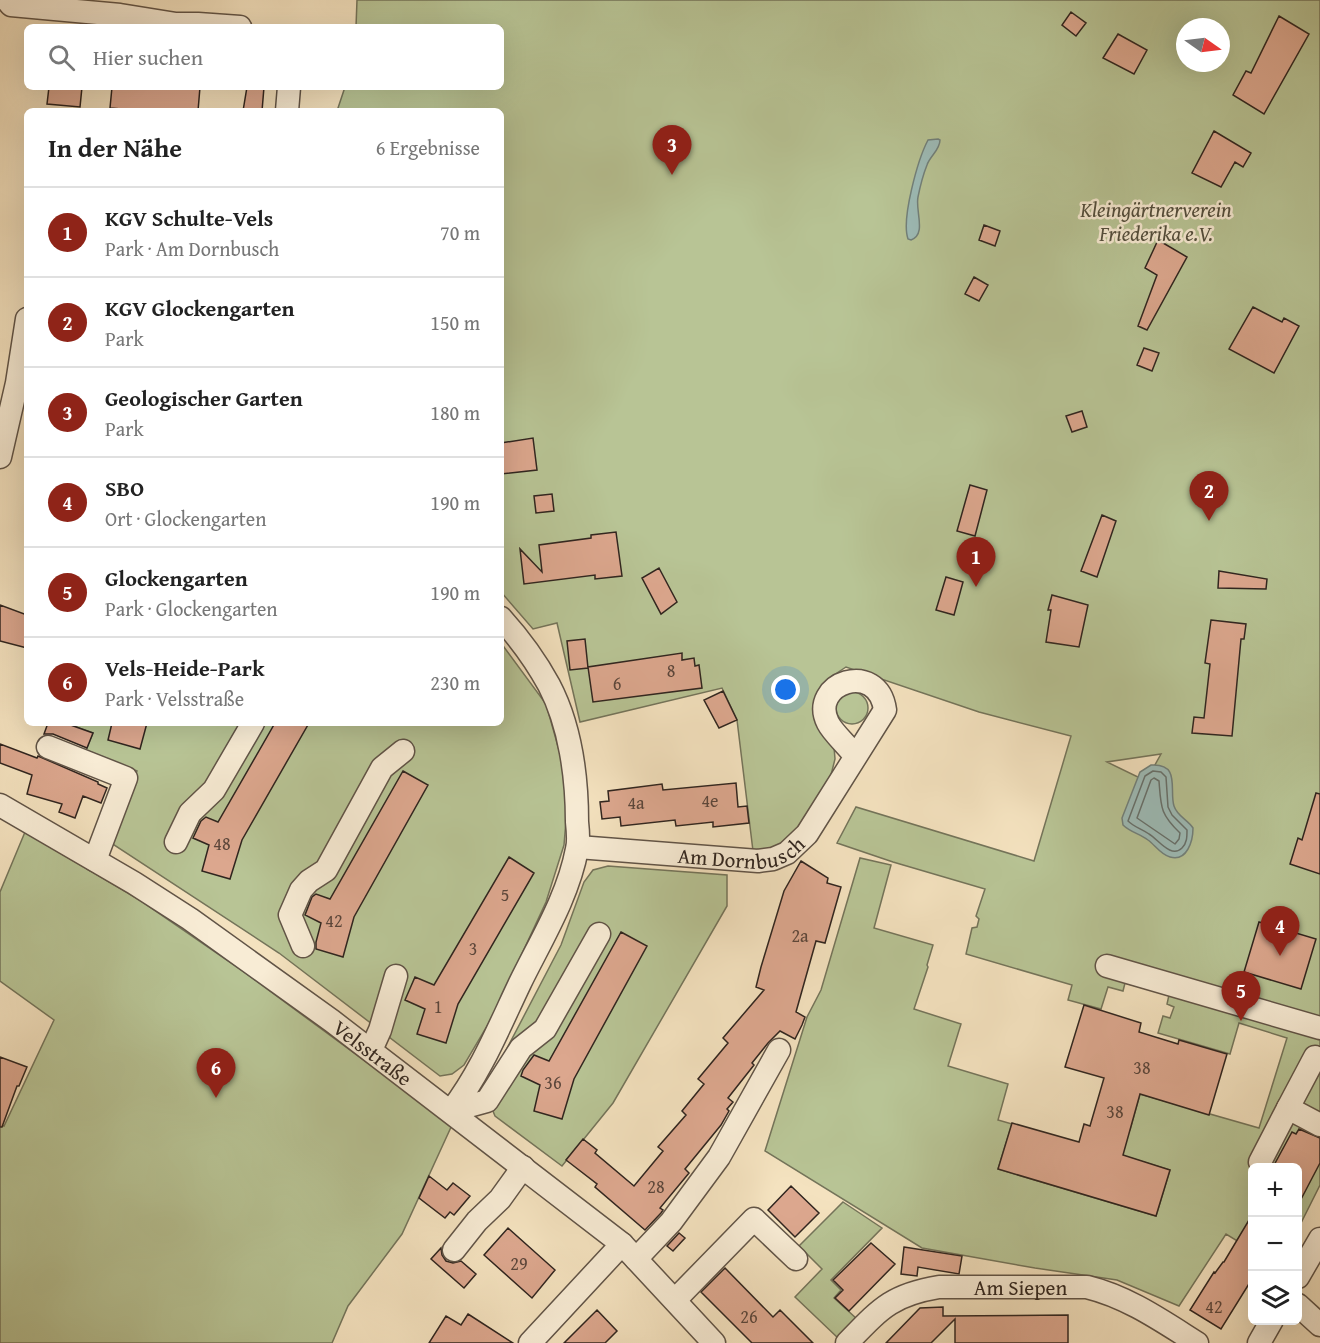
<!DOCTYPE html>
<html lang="de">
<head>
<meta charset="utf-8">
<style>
	body { margin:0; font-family:"Gentium Book Plus",serif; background:#f6f6f6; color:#222 }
	.controls { position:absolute; right:18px; bottom:18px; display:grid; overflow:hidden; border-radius:9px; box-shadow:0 6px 24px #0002 }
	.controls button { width:54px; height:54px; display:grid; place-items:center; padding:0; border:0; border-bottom:2px solid #e0e0e0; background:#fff; color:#222; font:30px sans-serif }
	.compass { position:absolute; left:1176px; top:18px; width:54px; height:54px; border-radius:50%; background:#fff; box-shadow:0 6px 24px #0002; rotate:104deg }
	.you { position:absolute; left:786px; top:690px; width:21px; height:21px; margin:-15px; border:4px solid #fff; border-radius:50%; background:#1a73e8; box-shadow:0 0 0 9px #1a73e833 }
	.badge { display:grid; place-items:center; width:39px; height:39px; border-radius:50%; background:#8f2418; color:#fff; font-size:20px; font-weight:700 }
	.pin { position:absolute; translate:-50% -50px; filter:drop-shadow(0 2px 3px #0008) }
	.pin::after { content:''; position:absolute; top:32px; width:21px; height:18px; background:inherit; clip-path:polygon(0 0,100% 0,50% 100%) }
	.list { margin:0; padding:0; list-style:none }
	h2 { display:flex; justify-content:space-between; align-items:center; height:78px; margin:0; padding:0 24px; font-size:26px }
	h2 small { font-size:20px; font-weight:400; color:#767676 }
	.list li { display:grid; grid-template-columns:39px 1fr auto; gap:18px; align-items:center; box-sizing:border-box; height:90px; padding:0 24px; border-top:2px solid #e0e0e0 }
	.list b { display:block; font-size:22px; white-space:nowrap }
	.list p { margin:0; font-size:20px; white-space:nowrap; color:#767676 }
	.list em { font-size:20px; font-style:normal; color:#767676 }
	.icon { flex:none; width:33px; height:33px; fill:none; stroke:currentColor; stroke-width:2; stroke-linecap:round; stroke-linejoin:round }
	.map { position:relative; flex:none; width:1320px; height:1343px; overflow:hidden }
	.search { position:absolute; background:#fff; box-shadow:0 6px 24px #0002; left:24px; top:24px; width:480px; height:66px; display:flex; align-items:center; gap:15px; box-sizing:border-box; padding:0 21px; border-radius:9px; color:#767676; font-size:22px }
	.panel { position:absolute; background:#fff; box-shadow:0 6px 24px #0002; left:24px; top:108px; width:480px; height:618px; border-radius:9px }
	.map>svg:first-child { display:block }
	.green { fill:#b8c495; stroke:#74745a; stroke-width:1.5; fill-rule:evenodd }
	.water { fill:#9dbcb8; stroke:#71807b; stroke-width:1.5 }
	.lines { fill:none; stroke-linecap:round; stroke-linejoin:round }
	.shore { stroke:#66706c; stroke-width:1.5 }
	.building { fill:#dca78e; stroke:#30251f; stroke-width:1.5 }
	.minor-casing { stroke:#615447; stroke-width:25 }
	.minor { stroke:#f8ecd5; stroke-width:22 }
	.labels { text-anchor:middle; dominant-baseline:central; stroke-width:5; stroke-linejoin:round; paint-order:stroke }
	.number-label { font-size:18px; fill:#5b463b }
	.park-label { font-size:21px; font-style:italic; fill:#524d3c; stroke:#f8ecd5 }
	.street-label { font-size:21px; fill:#30251f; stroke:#f8ecd5 }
</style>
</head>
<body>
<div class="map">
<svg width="1320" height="1343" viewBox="0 0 1320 1343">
	<rect width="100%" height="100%" fill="#f4e2bf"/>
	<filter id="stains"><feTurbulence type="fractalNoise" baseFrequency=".00333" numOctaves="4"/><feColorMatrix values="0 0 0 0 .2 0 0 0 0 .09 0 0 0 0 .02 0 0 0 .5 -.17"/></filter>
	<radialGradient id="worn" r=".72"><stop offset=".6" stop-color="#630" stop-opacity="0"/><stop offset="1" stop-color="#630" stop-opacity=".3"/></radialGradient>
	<path class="green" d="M357,0h963v1185l-22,44v-61h-46v82l-26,-16 -47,72 -62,-26 -82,-12 -113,-20 -157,-97 42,-134 14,-27 39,-132 31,7 -17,63 59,17 -6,20 1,2 -14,42 47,15 -13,42 60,18 -10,36 14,4 -14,45 158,47 14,-46 -66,-20 26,-20 10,-36 119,34 28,-90 -48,-15 -9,31 -72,-21 5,-17 7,2 4,-11 -7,-3 2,-9 -44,-12 -2,8 -15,-4 -7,22 -33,-9 4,-15 -106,-31 6,-26 5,-1 2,-8 -3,-3 9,-27 -92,-27 -56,-19 19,-36 178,54 37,-125 -92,-24 -133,-45 -15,10 -12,14 15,56 1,12 -4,16 -32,56 -21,17 -25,3 -16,-131 -15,-32 -142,34 -23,-99 -24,6 -32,-37v-481h-164l8,-24h156v-60h-145zM1185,27h36v36h-36zM1161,754l-15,27 -39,-19z
		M501,643l45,61 15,53 6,51 -3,37 -18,57 -53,114 -29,49 -12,9 -12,2 -161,-123 -168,-110 26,-72 -51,-21 7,-17 -28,-10h436z
		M836 708a16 16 0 1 1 32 0a16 16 0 1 1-32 0Z
		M25,832l113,67 106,73 208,153 -50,109 -54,72 -16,37h-332v-218l4,1 50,-106 -54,-39v-89z
		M608,866l119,9v31l-114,197 -51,63 -67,-50 -7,-17 3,-20 70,-134 23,-63 9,-12z
		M843,1202l39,26 -51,52 10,10 -7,8 23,21 -18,20 -44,-42 27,-28 -23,-23z"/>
	<path class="water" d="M938,139l2,1c0,10 -10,16 -13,25 -4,10 -7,22 -9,32 -3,14 9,37 -7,43l-3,-1c-7,-20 10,-80 20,-99z
		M1151,765c30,-2 18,25 23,41 3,10 14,14 19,22 0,13 -6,34 -23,29 -9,-2 -15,-12 -22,-17 -8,-6 -18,-8 -25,-15l-1,-7 18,-46z"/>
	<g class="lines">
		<path class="shore" d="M1153,771l8,1 5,5 2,30 4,8 15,15c0,7 0,13 -5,18 -11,11 -24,-9 -33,-14 -7,-5 -15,-7 -21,-13l17,-45z
			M1154,778l5,3c2,26 1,33 21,52l-1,6 -4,5 -38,-26 14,-38z"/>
	</g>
	<path class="building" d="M1071,12l15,11 -10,13 -14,-11z
		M1279,16l30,18 -45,80 -31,-19 13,-24 5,2z
		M1118,34l29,16 -13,24 -31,-16z
		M49,87h33l-2,20 -33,-3z
		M112,87h88l-2,24h-77v-2l-11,-1z
		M247,87h17l-2,24h-19z
		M1214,131l37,22 -8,14 -8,-5 -14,25 -29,-14z
		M984,225l16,6 -5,15 -16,-6z
		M1158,240l29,17 -40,73 -9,-4 19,-51 -12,-7z
		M974,277l14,8 -9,16 -14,-7z
		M1253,307l29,15 2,-4 15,8 -25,47 -45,-24z
		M1144,348l15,5 -7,18 -15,-6z
		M1082,411l5,16 -15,5 -6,-16z
		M533,438l4,32 -36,4v-31z
		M970,485l17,5 -12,46 -18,-5z
		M552,494l2,17 -18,2 -2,-17z
		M1102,515l14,6 -19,56 -16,-6z
		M616,532l6,44 -27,3v-4l-71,9 -4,-35 22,23 -3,-27 52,-7v-3z
		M659,568l18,34 -16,12 -19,-36z
		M1219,571l48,8 -1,10 -48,-1z
		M946,577l17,5 -9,33 -18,-5z
		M1052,595l36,10 -9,42 -33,-5 5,-32h-3z
		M0,605l27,10v33l-27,-7z
		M1211,620l35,4 -2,15h-3l-9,97 -40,-3 2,-16 10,1 6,-54 -5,-1z
		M585,639l3,29 -18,2 -3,-29z
		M682,653v7l12,-2 1,8 4,-1 3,23 -109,14 -5,-35z
		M723,691l14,29 -18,8 -15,-28z
		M48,723h17l28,10 -6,15 -34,-14h-9z
		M112,723h35l-7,26 -32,-9z
		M275,723h34l-67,117 -12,39 -28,-8 7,-26 -16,-7 8,-17 5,-4 12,5z
		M0,744l37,14 1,-2 60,26v2l9,4 -6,15 -18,-7 -8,22 -16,-6 3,-8 -35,-10 5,-19 -32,-12z
		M403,771l25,14 -74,132 -11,40 -27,-8v-7l5,-19 -16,-8 7,-18 4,-3 14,5z
		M736,783l2,24 9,-1 2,17 -36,4v-5l-37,4 -1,-6 -54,6 -1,-9 -18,2 -2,-17 9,-1 -1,-10 54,-7 1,6z
		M1316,793l4,1v80l-30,-10 8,-26 4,2z
		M509,857l25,16 -76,131 -12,39 -29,-9 8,-25 -20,-9 10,-23 19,8z
		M801,861l27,17 -1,5 14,4 -16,56 -9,-2 -20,71 9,5 -3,8 -7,14 -15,-8 -12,12 -16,20 2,2 -26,33 5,4 -6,7 2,2 -8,14 -36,44 4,4 -29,35 3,2 -2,3 -16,17 -50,-43 2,-3 -31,-24 17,-21 14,11 -2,3 39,33 29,-35 -5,-4 28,-32 -4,-4 22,-27 -6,-5 30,-36 -5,-5 41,-48 -8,-3 5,-20 23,-76z
		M1259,922l57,17 -15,50 -57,-17z
		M621,932l26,14 -73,133 -12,40 -28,-8 6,-26 -19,-9 2,-6 11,-15 15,6z
		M1084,1005l57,18 -2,9 39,12 1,-4 48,14 -18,61 -69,-21 -17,61 47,15 -14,46 -158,-47 14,-46 67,19 5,-18 6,2 14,-48 -39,-11z
		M0,1057l27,10 -8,19h-2l-15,41h-2z
		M1299,1129l21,9v25l-22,42v-38h-25l19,-35 4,2z
		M429,1176l18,14 6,-7 17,13 -16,19 -4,-3 -5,6 -26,-20z
		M791,1186l28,27 -24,24 -27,-27z
		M1252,1215v64l-31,50 -31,-19 24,-38 1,1 8,-11h1z
		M508,1228l47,42 -23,28 -48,-43z
		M679,1233l6,5 -12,13 -6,-5z
		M871,1243l24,21 -46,47 -14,-13 8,-8 -10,-10z
		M904,1247l58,9 -3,18 -41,-7 -1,9 -16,-2z
		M441,1248l1,7 4,6 7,2 8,-2 15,13 -12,14 -33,-29z
		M725,1268l48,49 7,-7 33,33h-61l-51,-51z
		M943,1307v9l125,-1v28h-113v-24l-24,24h-45l34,-35z
		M597,1310l20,21 -12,12h-41z
		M468,1314l45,29h-84l17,-27 15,9z"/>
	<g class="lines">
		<g class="minor-casing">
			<g id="minor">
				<path d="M7,0l4,5 109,10 56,9h22l42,3"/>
				<path d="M287,111l2,-24"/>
				<path d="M0,457l17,-74 10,-64"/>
				<path d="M48,747l78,31 -31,82"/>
				<path id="s1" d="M0,805l134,78 56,36 142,102 290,223 92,99"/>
				<path d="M176,842l14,-29 24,-23 39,-67"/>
				<path id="s2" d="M578,847l180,14 15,-2 14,-6 20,-19 78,-124c-7,-51 -77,-27 -57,13 5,10 20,23 27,33"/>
				<path d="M303,946l-13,-31 11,-25 8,-9 17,-11 56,-102 21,-17"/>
				<path d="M1107,966l213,62"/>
				<path d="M371,1050l9,-20 16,-54"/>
				<path d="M1288,1108l27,-51"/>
				<path d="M451,1111c30,-39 48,-84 69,-128 21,-43 48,-86 57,-134 2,-8 1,-18 0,-27 0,-45 -7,-97 -28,-137 -13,-24 -30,-47 -48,-67"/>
				<path d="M451,1111l36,-10 34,-53 24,-19 54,-95"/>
				<path d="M1260,1162l28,-54 32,17"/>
				<path d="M454,1250l23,-29 23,-22 23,-32"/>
				<path d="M636,1259l35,-37 48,-65 60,-107"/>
				<path d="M1298,1277l22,-38"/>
				<path d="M675,1300l79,-81 42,40"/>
				<path d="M1298,1305l22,20"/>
				<path d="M530,1343l92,-99"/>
				<path id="s3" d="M847,1343c33,-34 44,-48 92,-56h148c41,10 75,34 110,56"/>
				<path d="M1259,1343l13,-23"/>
			</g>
		</g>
		<use href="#minor" class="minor"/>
	</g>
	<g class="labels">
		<g class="number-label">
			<text x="671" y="670">8</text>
			<text x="617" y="683">6</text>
			<text x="710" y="800">4e</text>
			<text x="636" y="802">4a</text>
			<text x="222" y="843">48</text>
			<text x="505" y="894">5</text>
			<text x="334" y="920">42</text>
			<text x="800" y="935">2a</text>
			<text x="473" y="948">3</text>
			<text x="438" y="1006">1</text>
			<text x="1142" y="1067">38</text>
			<text x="553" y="1082">36</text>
			<text x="1115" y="1111">38</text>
			<text x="656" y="1186">28</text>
			<text x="519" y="1263">29</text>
			<text x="1214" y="1306">42</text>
			<text x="749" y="1316">26</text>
		</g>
		<g class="park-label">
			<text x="1156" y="209">Kleingärtnerverein<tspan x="1156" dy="24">Friederika e.V.</tspan></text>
		</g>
		<g class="street-label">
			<text stroke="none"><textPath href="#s2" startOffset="165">Am Dornbusch</textPath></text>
			<text stroke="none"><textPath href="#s1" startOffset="448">Velsstraße</textPath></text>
			<text stroke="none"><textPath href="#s3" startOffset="192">Am Siepen</textPath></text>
		</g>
	</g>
	<rect width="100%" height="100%" filter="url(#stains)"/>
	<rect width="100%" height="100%" fill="url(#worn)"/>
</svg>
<div class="controls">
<button>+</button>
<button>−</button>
<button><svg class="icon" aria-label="layers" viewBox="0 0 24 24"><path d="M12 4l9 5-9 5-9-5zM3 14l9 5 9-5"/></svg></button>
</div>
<svg class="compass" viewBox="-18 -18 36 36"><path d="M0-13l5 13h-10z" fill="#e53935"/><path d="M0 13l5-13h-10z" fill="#767676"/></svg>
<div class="you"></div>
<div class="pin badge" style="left:976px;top:587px">1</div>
<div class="pin badge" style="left:1209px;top:521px">2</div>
<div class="pin badge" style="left:672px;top:175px">3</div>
<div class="pin badge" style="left:1280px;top:956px">4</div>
<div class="pin badge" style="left:1241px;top:1021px">5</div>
<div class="pin badge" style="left:216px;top:1098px">6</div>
<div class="search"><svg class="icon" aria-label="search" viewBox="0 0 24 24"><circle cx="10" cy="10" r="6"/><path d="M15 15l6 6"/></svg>Hier suchen</div>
<section class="panel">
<h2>In der Nähe<small>6 Ergebnisse</small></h2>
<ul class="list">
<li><span class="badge">1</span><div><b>KGV Schulte-Vels</b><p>Park · Am Dornbusch</p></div><em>70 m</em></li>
<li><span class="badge">2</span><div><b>KGV Glockengarten</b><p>Park</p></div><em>150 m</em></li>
<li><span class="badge">3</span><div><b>Geologischer Garten</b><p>Park</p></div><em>180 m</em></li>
<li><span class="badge">4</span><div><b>SBO</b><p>Ort · Glockengarten</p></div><em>190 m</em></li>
<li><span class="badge">5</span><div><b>Glockengarten</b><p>Park · Glockengarten</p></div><em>190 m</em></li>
<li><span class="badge">6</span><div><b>Vels-Heide-Park</b><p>Park · Velsstraße</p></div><em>230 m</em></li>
</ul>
</section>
</div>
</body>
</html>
